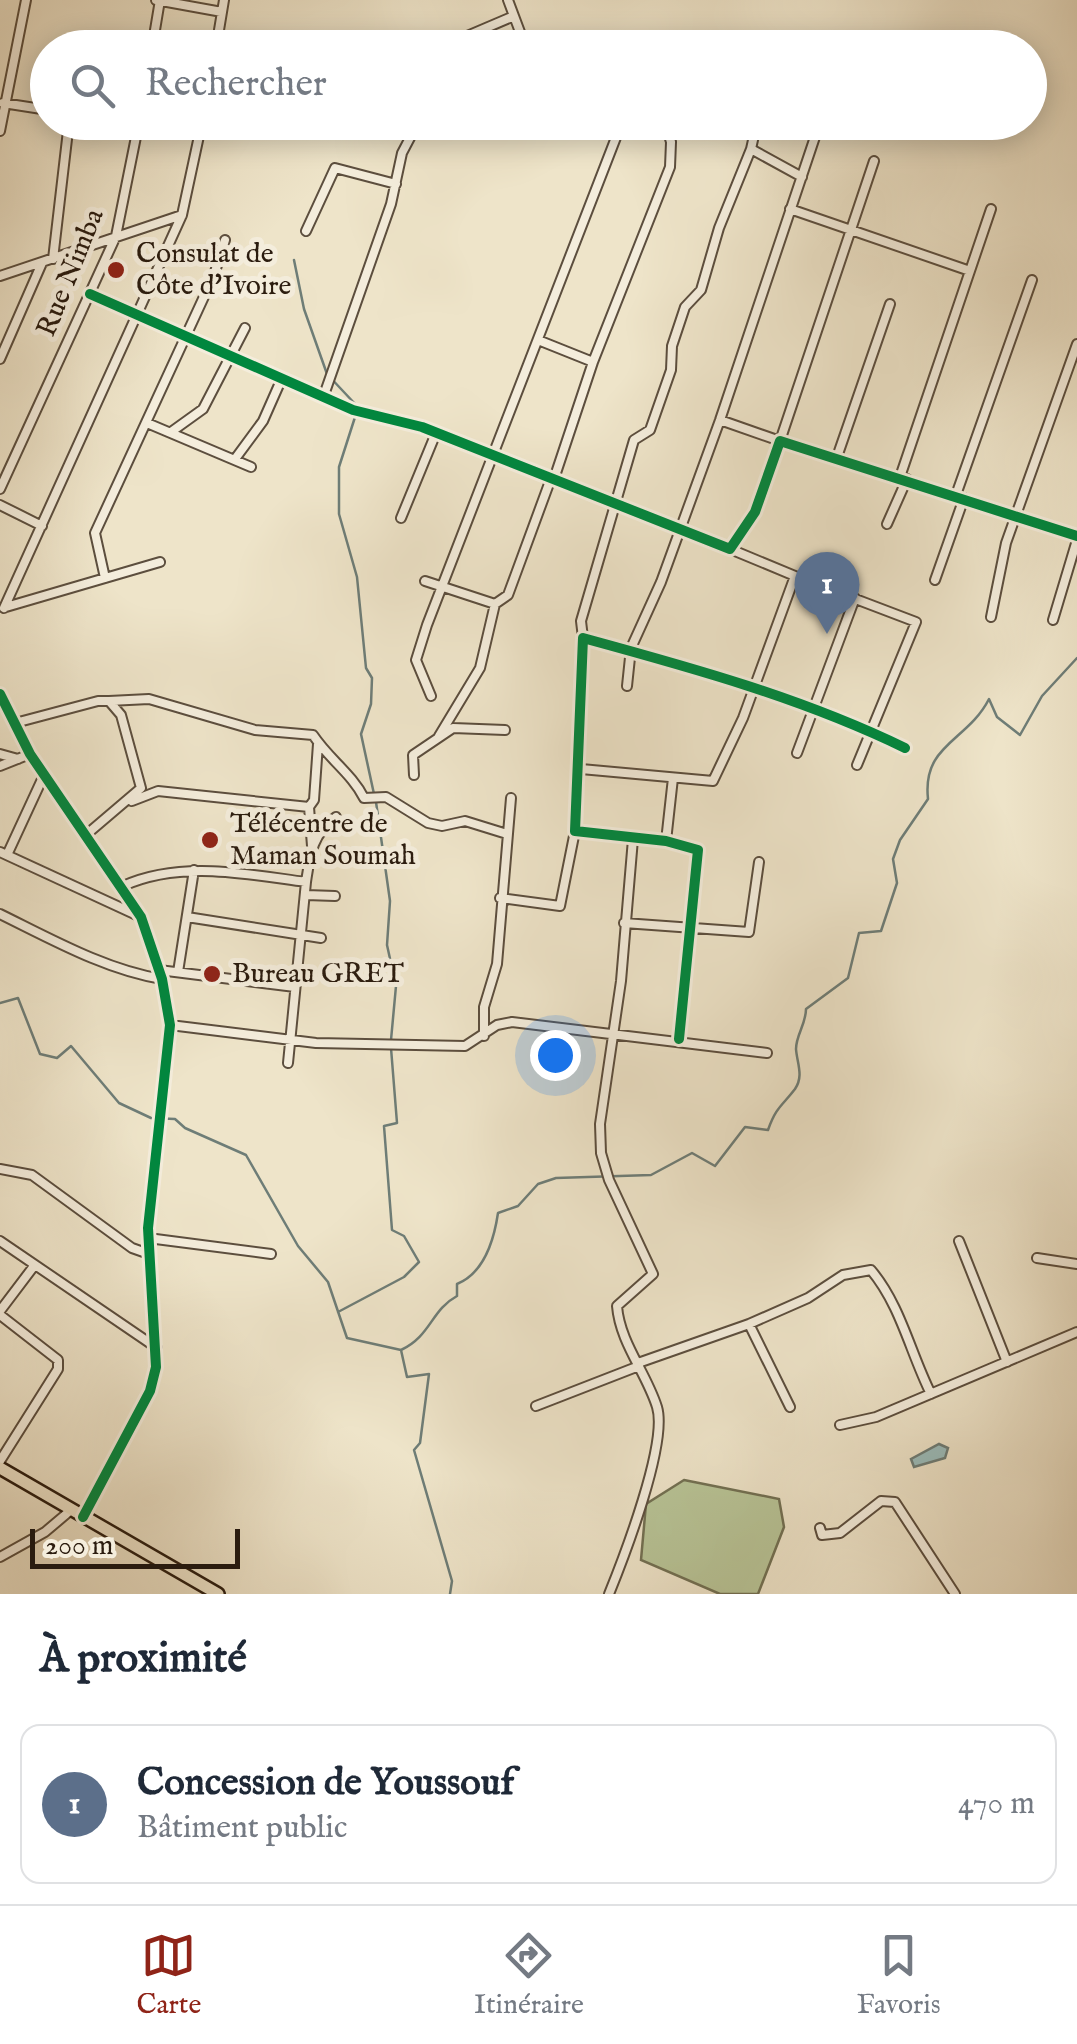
<!DOCTYPE html>
<html lang="fr">
<head>
<meta charset="utf-8">
<style>
	body { margin:0; font-family:"IM FELL English",serif; background:#f2f2f3; color:#1f2937 }
	.scale { position:absolute; left:30px; bottom:25px; width:210px; box-sizing:border-box; padding-left:10px; border:5px solid #2b1c0f; border-top:0; font-size:28px; line-height:35px; white-space:nowrap; color:#2b1c0f; -webkit-text-stroke:8px #f4eddc; paint-order:stroke }
	.you { position:absolute; left:555px; top:1055px; width:35px; height:35px; margin:-25px; border:8px solid #fff; border-radius:50%; background:#1a73e8; box-shadow:0 0 0 15px #1a73e833 }
	.badge { display:grid; place-items:center; width:65px; height:65px; border-radius:50%; background:#8f2418; color:#fff; font-size:32px; font-weight:700 }
	.pin { position:absolute; translate:-50% -82px; filter:drop-shadow(0 2px 5px #0008) }
	.pin::after { content:''; position:absolute; top:52px; width:35px; height:30px; background:inherit; clip-path:polygon(0 0,100% 0,50% 100%) }
	.list { margin:0; padding:0; list-style:none }
	h2 { display:flex; justify-content:space-between; align-items:center; height:130px; margin:0; padding:0 40px; font-size:42px }
	h2 small { font-size:32px; font-weight:400; color:#747a83 }
	.list li { display:grid; grid-template-columns:65px 1fr auto; gap:30px; align-items:center; box-sizing:border-box; height:160px; margin:0 20px 20px; padding:0 20px; border:2px solid #e0e1e3; border-radius:20px }
	.list b { display:block; font-size:38px; white-space:nowrap }
	.list p { margin:0; font-size:32px; white-space:nowrap; color:#747a83 }
	.list em { font-size:32px; font-style:normal; color:#747a83 }
	.icon { flex:none; width:55px; height:55px; fill:none; stroke:currentColor; stroke-width:2; stroke-linecap:round; stroke-linejoin:round }
	.map { position:relative; flex:none; width:1077px; height:1594px; overflow:hidden }
	.search { position:absolute; background:#fff; box-shadow:0 5px 25px #0003; left:30px; right:30px; top:30px; height:110px; display:flex; align-items:center; gap:25px; box-sizing:border-box; padding:0 35px; border-radius:55px; color:#747a83; font-size:38px }
	.sheet { height:310px; background:#fff }
	nav { display:flex; justify-content:space-around; align-items:center; box-sizing:border-box; height:140px; border-top:2px solid #e0e1e3; background:#fff; font-size:28px; color:#747a83 }
	nav a { display:grid; justify-items:center; gap:5px }
	nav .on { color:#8f2418 }
	.map>svg:first-child { display:block }
	.green { fill:#b8c497; stroke:#727053; stroke-width:2.5 }
	.water { fill:#9bbdbc; stroke:#6e7d77; stroke-width:2.5 }
	.lines { fill:none; stroke-linecap:round; stroke-linejoin:round }
	.stream { stroke:#6e7d77; stroke-width:2.5 }
	.minor-casing { stroke:#5c4e3e; stroke-width:12 }
	.highway-casing { stroke:#2b1c0f; stroke-width:16 }
	.minor { stroke:#f4eddc; stroke-width:8 }
	.highway { stroke:#eee4c9; stroke-width:11 }
	.cycleway-casing { stroke:#f4eddc; stroke-width:16 }
	.cycleway { stroke:#00873e; stroke-width:10 }
	.poi-dot { fill:#8f2418; stroke:#f4eddc; stroke-width:4 }
	.labels { text-anchor:middle; dominant-baseline:central; stroke-width:10; stroke-linejoin:round; paint-order:stroke }
	.poi-label { font-size:28px; fill:#2b1c0f; stroke:#f4eddc; text-anchor:start }
	.street-label { font-size:28px; fill:#2b1c0f; stroke:#f4eddc }
</style>
</head>
<body>
<div class="map">
<svg width="1077" height="1594" viewBox="0 0 1077 1594">
	<rect width="100%" height="100%" fill="#eee4c9"/>
	<filter id="stains"><feTurbulence type="fractalNoise" baseFrequency=".002" numOctaves="4"/><feColorMatrix values="0 0 0 0 .2 0 0 0 0 .09 0 0 0 0 .02 0 0 0 .5 -.17"/></filter>
	<radialGradient id="worn" r=".72"><stop offset=".6" stop-color="#630" stop-opacity="0"/><stop offset="1" stop-color="#630" stop-opacity=".3"/></radialGradient>
	<path class="green" d="M684,1480l95,19 5,28 -26,67h-38l-79,-34 5,-56z"/>
	<path class="water" d="M939,1444l9,4 -3,10 -31,9 -3,-8z"/>
	<g class="lines">
		<path class="stream" d="M294,260l10,49 23,65 30,32
			M356,414l-17,53v47l18,63 9,91 6,10 -1,26 -10,30 13,60
			M376,802l14,99 -3,44 9,41 -5,54
			M0,1003l18,-5 22,56 17,4 14,-12 48,57 32,15 24,1 10,9 61,27 52,91 30,36 19,56 54,12 6,27 22,-3 -9,69 -6,7 38,131 -2,13
			M338,1312l66,-35 15,-15 -15,-26 -12,-6 -8,-104 13,-3 -6,-75
			M401,1350c30,-14 30,-40 56,-54v-12c27,-11 37,-44 41,-71l20,-7 20,-22 18,-6 95,-3 41,-22 23,13 30,-39 23,3c8,-23 14,-24 27,-41 9,-13 2,-26 1,-40 0,-14 10,-25 10,-40l42,-31 11,-45 22,-2 16,-48 -4,-24 7,-19 28,-41c-6,-55 39,-57 61,-100l8,18 23,18 22,-39 35,-38"/>
		<g class="minor-casing">
			<path id="minor" d="M156,0l66,12
				M508,0l18,48
				M152,48l8,-48
				M216,48l8,-48
				M439,48l75,-32
				M3,103l45,7
				M112,122l88,13
				M757,122l-6,27 51,28
				M0,131l26,-131
				M790,209l180,62
				M306,231l29,-63 61,16
				M53,259l16,-137
				M0,276l182,-61
				M90,294l263,116 69,17 308,122 25,-37 25,-71 297,95
				M538,340l55,22 -40,120
				M0,359l42,-96
				M593,362l77,-195 1,-25 -6,-20
				M324,395l67,-191 11,-51 10,-19 14,-12
				M720,420l60,21 94,-280
				M147,423l104,44
				M171,432l32,-23 42,-81
				M837,457l53,-153
				M235,459l28,-38 19,-43
				M900,477l91,-268
				M0,489l116,-253 23,-114
				M956,495l76,-215
				M0,505l42,21
				M401,518l35,-85
				M887,524l20,-45
				M795,576l121,46 -59,143
				M105,578l-10,-45 119,-258 11,-35
				M935,580l29,-82
				M425,581l70,23 13,-9 42,-114
				M6,607l154,-45
				M4,608l178,-393 20,-93
				M991,617l15,-74 71,-199
				M1053,620l24,-80
				M583,638l-2,-17 53,-181 16,-10 21,-60 1,-24 13,-39 16,-17 18,-62 32,-79
				M627,686l4,-38 30,-66 59,-162 100,-298
				M0,694l30,60 111,163 21,62 8,46 -22,203 8,139 -6,24 -67,126
				M431,696l-15,-36 11,-35 195,-503
				M109,701l40,-2 106,31 58,5c16,24 39,39 51,63l22,-1 42,26 14,3 23,-5 42,13
				M15,723l83,-22h11l12,14 20,73 -54,46
				M439,736l41,-68 15,-64
				M797,753l58,-155
				M0,754l18,5
				M0,766l30,-12
				M581,769l132,12 30,-63 52,-142 -65,-27
				M414,775l-1,-20 40,-27 52,2
				M132,801l26,-10 151,16 3,39
				M309,807l5,-7 4,-56
				M666,841l7,-63
				M0,852l141,65
				M7,855l37,-80
				M306,882c4,-27 6,-48 30,-65
				M123,886c58,-26 122,-12 183,-4l-18,181
				M306,895l29,1
				M500,898l60,8 15,-75
				M0,914c51,25 106,56 162,65
				M187,917l134,21
				M624,923l125,9 10,-70
				M159,970l136,17
				M178,972l16,-102
				M170,1025l146,18 149,3 32,-21 15,-3 255,31
				M484,1036v-29l13,-43 14,-166
				M679,1039l19,-189 -32,-9 -91,-10 8,-193c110,30 219,60 322,110
				M0,1169l32,6 100,73 17,6
				M148,1238l123,16
				M0,1241l157,107
				M959,1241l48,121
				M1037,1258l40,6
				M0,1311l34,-45
				M0,1315l58,45v9l-58,92
				M749,1324l41,83
				M638,1363l111,-39 59,-26 35,-23 28,-5c30,36 39,82 60,124
				M536,1406l103,-40
				M840,1425l36,-8 201,-85
				M820,1528l2,7 18,-2 41,-32 14,1 60,92
				M0,1557l45,-25 26,-22
				M609,1594c15,-37 59,-151 48,-187 -11,-35 -37,-64 -40,-101l36,-32 -44,-94 -8,-27 -1,-29 21,-143 12,-142"/>
		</g>
		<g class="highway-casing">
			<path id="highway" d="M0,1468l218,126"/>
		</g>
		<use href="#minor" class="minor"/>
		<use href="#highway" class="highway"/>
		<g class="cycleway-casing">
			<path id="cycleway" d="M90,294l263,116 69,17 308,122 25,-37 25,-71 297,95
				M0,694l30,60 111,163 21,62 8,46 -22,203 8,139 -6,24 -67,126
				M679,1039l19,-189 -32,-9 -91,-10 8,-193c110,30 219,60 322,110"/>
		</g>
		<use href="#cycleway" class="cycleway"/>
	</g>
	<g class="poi-dot">
		<circle cx="116" cy="270" r="10"/>
		<circle cx="210" cy="840" r="10"/>
		<circle cx="212" cy="974" r="10"/>
	</g>
	<g class="labels">
		<g class="poi-label">
			<text x="136" y="254">Consulat de<tspan x="136" dy="32">Côte d'Ivoire</tspan></text>
			<text x="230" y="824">Télécentre de<tspan x="230" dy="32">Maman Soumah</tspan></text>
			<text x="232" y="974">Bureau GRET</text>
		</g>
		<g class="street-label">
			<text transform="translate(71 273) rotate(-68)">Rue Nimba</text>
		</g>
	</g>
	<rect width="100%" height="100%" filter="url(#stains)"/>
	<rect width="100%" height="100%" fill="url(#worn)"/>
</svg>
<div class="scale">200 m</div>
<div class="you"></div>
<div class="pin badge" style="left:827px;top:634px;background:#5c6f8a">1</div>
<div class="search"><svg class="icon" aria-label="search" viewBox="0 0 24 24"><circle cx="10" cy="10" r="6"/><path d="M15 15l6 6"/></svg>Rechercher</div>
</div>
<section class="sheet">
<h2>À proximité<small></small></h2>
<ul class="list">
<li><span class="badge" style="background:#5c6f8a">1</span><div><b>Concession de Youssouf</b><p>Bâtiment public</p></div><em>470 m</em></li>
</ul>
</section>
<nav>
<a class="on"><svg class="icon" aria-label="map" viewBox="0 0 24 24"><path d="M3 6l6-2 6 2 6-2v14l-6 2-6-2-6 2zM9 4v14M15 6v14"/></svg>Carte</a>
<a><svg class="icon" aria-label="directions" viewBox="0 0 24 24"><path d="M12 3l9 9-9 9-9-9zM9 14v-3h6M13 9l2 2-2 2"/></svg>Itinéraire</a>
<a><svg class="icon" aria-label="saved" viewBox="0 0 24 24"><path d="M7 4h10v16l-5-4-5 4z"/></svg>Favoris</a>
</nav>
</body>
</html>
